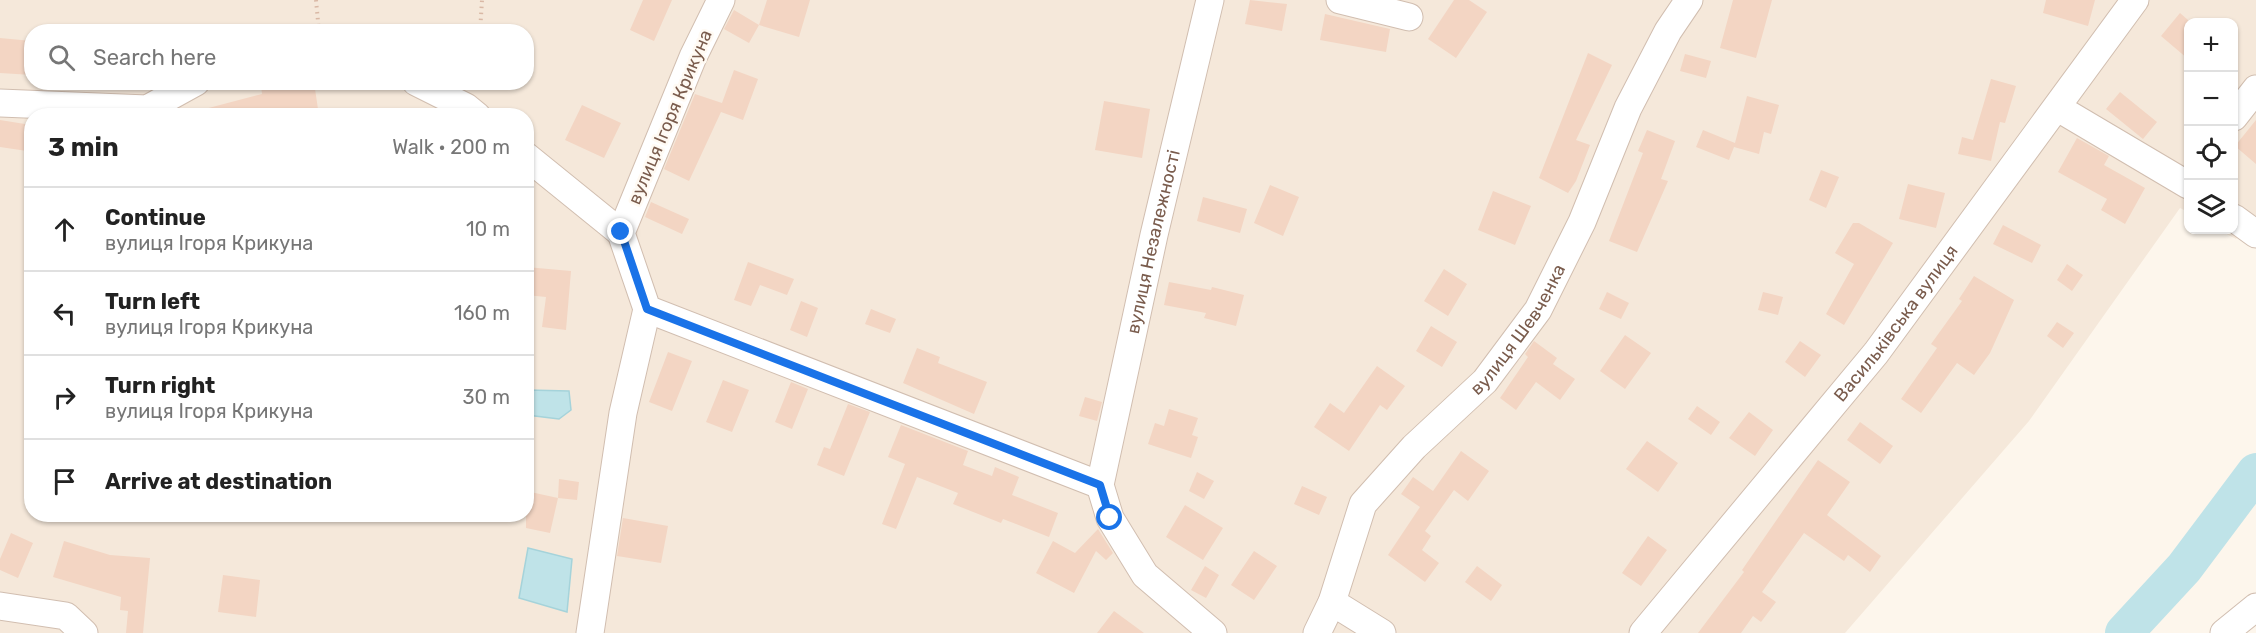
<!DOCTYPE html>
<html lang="en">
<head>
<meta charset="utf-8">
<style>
	body { margin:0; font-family:Rubik,sans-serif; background:#f2f2f2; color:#222 }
	.controls { position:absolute; right:18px; top:18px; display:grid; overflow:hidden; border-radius:12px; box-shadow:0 2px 4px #0004 }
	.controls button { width:54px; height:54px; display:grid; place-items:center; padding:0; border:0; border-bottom:2px solid #e0e0e0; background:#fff; color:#222; font:30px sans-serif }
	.stop { position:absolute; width:18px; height:18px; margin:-14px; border:4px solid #1a73e8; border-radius:50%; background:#fff }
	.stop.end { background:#1a73e8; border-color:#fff; box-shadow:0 2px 6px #0008 }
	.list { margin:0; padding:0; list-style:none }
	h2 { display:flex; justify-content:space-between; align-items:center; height:78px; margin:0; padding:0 24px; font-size:26px }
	h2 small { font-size:20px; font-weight:400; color:#767676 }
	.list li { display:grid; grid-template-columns:39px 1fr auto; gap:18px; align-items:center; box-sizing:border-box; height:84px; padding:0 24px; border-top:2px solid #e0e0e0 }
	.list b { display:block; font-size:22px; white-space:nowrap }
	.list p { margin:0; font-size:20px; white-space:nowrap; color:#767676 }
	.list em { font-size:20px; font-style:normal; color:#767676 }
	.icon { flex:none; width:33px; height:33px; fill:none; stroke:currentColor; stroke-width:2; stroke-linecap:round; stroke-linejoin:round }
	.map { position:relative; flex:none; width:2256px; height:633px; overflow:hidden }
	.search { position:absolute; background:#fff; box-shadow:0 2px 4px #0004; left:24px; top:24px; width:510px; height:66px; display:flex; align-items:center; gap:15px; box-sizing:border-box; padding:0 21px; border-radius:24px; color:#767676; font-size:22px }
	.panel { position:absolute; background:#fff; box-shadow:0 2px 4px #0004; left:24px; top:108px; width:510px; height:414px; border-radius:24px }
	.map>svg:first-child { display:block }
	.residential { fill:#f5e8da; fill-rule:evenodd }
	.water { fill:#bfe3e8; stroke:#a5d3da; stroke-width:1.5 }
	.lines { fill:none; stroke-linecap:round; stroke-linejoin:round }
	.river { stroke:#bfe3e8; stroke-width:38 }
	.building { fill:#f3d5c3 }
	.minor-casing { stroke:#d1beb0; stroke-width:29 }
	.path { stroke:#d9b8a5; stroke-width:4; stroke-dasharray:1.5 4.5; stroke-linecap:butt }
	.minor { stroke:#fff; stroke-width:27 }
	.route { stroke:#1a73e8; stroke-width:8 }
	.labels { text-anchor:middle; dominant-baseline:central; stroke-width:5; stroke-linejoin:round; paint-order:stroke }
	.street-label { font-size:18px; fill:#7a5c4d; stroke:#fffaf3 }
</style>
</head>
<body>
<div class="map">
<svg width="2256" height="633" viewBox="0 0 2256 633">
	<rect width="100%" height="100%" fill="#fdf6ec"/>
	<path class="residential" d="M0,0h2256v216l-20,23 -17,-9h15v-208h-46v190l-8,-4 -151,213 -184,212h-1845zM32,32h494v50h-494zM32,116h494v398h-494z"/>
	<path class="water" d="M527,390l42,1 2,19 -12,9 -32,-4z
		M528,548l44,11 -5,53 -48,-14z"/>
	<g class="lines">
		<path class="river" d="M2124,633l60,-65 72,-96"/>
	</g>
	<path class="building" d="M643,0h29l-18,41 -24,-11z
		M767,0h43l-11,37 -40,-12z
		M1250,0l37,4 -5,27 -37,-7z
		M1454,0h15l18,12 -31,46 -28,-19z
		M1733,0h39l-16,58 -36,-10z
		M2046,0h49l-7,26 -45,-13z
		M734,10l25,15 -10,18 -25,-14z
		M2180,13l8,7v39l-27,-23z
		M1325,14l65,15 -4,23 -66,-12z
		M0,38l32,3v34l-32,-2z
		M1588,53l24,12 -36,75 14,5 -14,36 -8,12 -29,-15z
		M1685,54l26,7 -5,17 -26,-7z
		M734,70l24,9 -15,41 -22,-8 -32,69 -25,-12 31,-75 27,9z
		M1991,79l25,7 -11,37 -5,-1 -9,39 -33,-7 4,-17 11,3z
		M285,82h29l5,34h-117l-1,-6 61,-16 -1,-8z
		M2120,92l37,30 -14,17 -37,-30z
		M1747,96l32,9 -8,29 -7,-2 -5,22 -25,-7 -5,13 -33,-13 7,-17 32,13z
		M1104,101l46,8 -8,49 -47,-8z
		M582,105l39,18 -17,35 -39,-18z
		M0,120l31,5 -4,26 -27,-4z
		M2256,120v44l-21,-18z
		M1647,130l28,11 -14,38 7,2 -31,71 -28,-11 34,-88 -5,-2z
		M2077,138l32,18 -5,9 41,23 -20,36 -24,-14 6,-11 -49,-27z
		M1821,170l18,7 -13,31 -17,-8z
		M1908,184l37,9 -9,35 -37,-9z
		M1270,185l29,12 -16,39 -29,-13z
		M1493,191l38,15 -16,39 -37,-15z
		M1203,197l44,12 -7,24 -43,-12z
		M651,202l38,17 -7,15 -37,-17z
		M1853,223h6l34,20 -49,82 -18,-11 28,-50 -19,-11z
		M2003,225l38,20 -9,18 -39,-19z
		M748,262l46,17 -7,16 -27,-10 -9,21 -17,-6z
		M2067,264l16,11 -11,16 -15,-11z
		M526,267l45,4 -5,59 -24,-3 4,-30 -20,-2z
		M1444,269l23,15 -19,32 -24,-15z
		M1974,276l40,24 -24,53 -16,22 -17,-12 -36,50 -20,-14 36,-51 -6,-4 31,-43 -3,-2z
		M1169,282l42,8 1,-3 32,8 -8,31 -32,-8 2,-5 -42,-8z
		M1607,292l22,11 -8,16 -22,-10z
		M1763,292l20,5 -5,18 -20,-5z
		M801,301l17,7 -11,29 -17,-7z
		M871,309l25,10 -6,14 -25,-9z
		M2057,322l17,11 -11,15 -16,-12z
		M1431,326l26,16 -15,25 -26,-16z
		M1625,335l26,18 -26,36 -25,-18z
		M1534,341l23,17 -4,6 22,15 -15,21 -24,-18 -20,28 -16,-12 28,-41 -3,-3z
		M1800,341l21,14 -16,22 -20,-15z
		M917,348l23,9 -2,6 49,19 -13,32 -71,-31z
		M668,352l24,9 -20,50 -23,-9z
		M1377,366l28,20 -18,24 -7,-5 -31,46 -35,-24 16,-24 14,10z
		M723,380l26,10 -17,42 -26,-10z
		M791,382l17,7 -16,40 -17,-7z
		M1085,397l17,5 -5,19 -18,-5z
		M848,404l22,8 -26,64 -27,-11 7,-18 6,2z
		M1697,406l23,16 -9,13 -23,-16z
		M1169,409l29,9 -6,17 6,2 -7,21 -43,-14 7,-21 9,3z
		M1749,412l24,18 -18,26 -26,-18z
		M1860,422l33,24 -13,18 -33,-24z
		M901,425l67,26 -5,14 29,11 3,-9 24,10 -7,18 46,18 -9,24 -46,-18 -2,4 -48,-19 5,-11 -41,-16 -21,52 -14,-5 23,-60 -17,-7z
		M1647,441l31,22 -20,29 -32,-23z
		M1461,451l28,20 -21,30 -14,-11 -29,41 6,5 -9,14 17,13 -14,19 -37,-27 32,-48 -19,-13 12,-17 20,14z
		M1818,460l32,22 -23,33 54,41 -11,16 -22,-17 -4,6 -40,-28 -42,59 14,10 -15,20 -8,-6 -12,17h-43l46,-61 -2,-2z
		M1197,472l17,9 -10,18 -15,-8z
		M559,479l20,3 -2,18 -19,-2z
		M1302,486l25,11 -8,18 -25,-11z
		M526,491l32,7 -8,35 -24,-5z
		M1185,505l38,23 -20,32 -37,-23z
		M623,518l45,8 -7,37 -44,-7z
		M1098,529l15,24 -7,7 -10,-9 -22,42 -38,-20 17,-32 22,12z
		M11,533l22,10 -15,35 -18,-8v-11z
		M1648,536l19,14 -26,36 -19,-13z
		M64,541l46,14 40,3 -7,75h-17l2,-22 -8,-1 1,-13 -68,-20z
		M1254,551l23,15 -23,34 -23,-15z
		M1205,566l14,9 -13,23 -15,-8z
		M1477,566l25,19 -11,16 -26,-19z
		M223,575l37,5 -4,37 -38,-5z
		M1114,611l30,22h-47z"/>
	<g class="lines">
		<g class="minor-casing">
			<g id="minor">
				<path d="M721,0l-28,57 -72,176 26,76 453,176 10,33 35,57 68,58"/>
				<path d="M1340,0l69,17"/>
				<path d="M416,82l50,25 11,9"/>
				<path d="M0,103l147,6 49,-27"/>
				<path d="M2058,108l130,77"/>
				<path d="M2234,117l22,-28"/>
				<path d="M526,156l95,77"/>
				<path d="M2234,218l22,16"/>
				<path id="s1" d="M1100,485l54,-250 56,-235"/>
				<path d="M1332,602l50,31"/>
				<path d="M0,606l66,10 18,17"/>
				<path d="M590,633l33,-220 24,-104"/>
				<path id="s2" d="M1317,633l15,-31 31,-98 51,-57 71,-66 53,-71 44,-88 46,-114 40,-77 21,-31"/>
				<path id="s3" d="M1643,633l233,-280 259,-353"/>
				<path d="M2224,633l32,-26"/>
			</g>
		</g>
		<path class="path" d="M316,0l3,32
			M480,32l2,-32"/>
		<use href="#minor" class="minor"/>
	</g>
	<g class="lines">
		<path class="route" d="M621,232l26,77 453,176 10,33"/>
	</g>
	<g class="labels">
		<g class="street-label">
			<text transform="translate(670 117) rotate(-67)">вулиця Ігоря Крикуна</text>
			<text stroke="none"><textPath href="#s1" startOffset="249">вулиця Незалежності</textPath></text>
			<text stroke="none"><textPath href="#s3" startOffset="400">Васильківська вулиця</textPath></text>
			<text stroke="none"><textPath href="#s2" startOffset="372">вулиця Шевченка</textPath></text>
		</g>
	</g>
</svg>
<div class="controls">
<button>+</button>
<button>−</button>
<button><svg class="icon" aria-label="locate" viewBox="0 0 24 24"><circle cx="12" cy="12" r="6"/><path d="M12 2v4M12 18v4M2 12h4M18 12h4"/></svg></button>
<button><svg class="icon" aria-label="layers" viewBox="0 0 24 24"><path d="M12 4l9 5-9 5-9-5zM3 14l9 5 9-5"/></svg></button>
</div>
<div class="stop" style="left:1110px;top:518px"></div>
<div class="stop end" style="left:621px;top:232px"></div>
<div class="search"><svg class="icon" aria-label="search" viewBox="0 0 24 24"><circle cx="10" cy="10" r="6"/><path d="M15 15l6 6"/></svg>Search here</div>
<section class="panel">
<h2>3 min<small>Walk · 200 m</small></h2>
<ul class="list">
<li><svg class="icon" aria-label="ahead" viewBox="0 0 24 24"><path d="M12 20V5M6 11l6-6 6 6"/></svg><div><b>Continue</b><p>вулиця Ігоря Крикуна</p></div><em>10 m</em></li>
<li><svg class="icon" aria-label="left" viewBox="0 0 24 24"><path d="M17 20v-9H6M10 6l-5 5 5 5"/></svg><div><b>Turn left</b><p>вулиця Ігоря Крикуна</p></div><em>160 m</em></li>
<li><svg class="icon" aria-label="right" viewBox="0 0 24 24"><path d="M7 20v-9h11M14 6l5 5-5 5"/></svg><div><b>Turn right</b><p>вулиця Ігоря Крикуна</p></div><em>30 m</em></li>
<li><svg class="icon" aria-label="arrive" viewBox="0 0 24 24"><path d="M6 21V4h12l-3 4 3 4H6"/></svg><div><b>Arrive at destination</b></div></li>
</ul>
</section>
</div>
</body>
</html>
